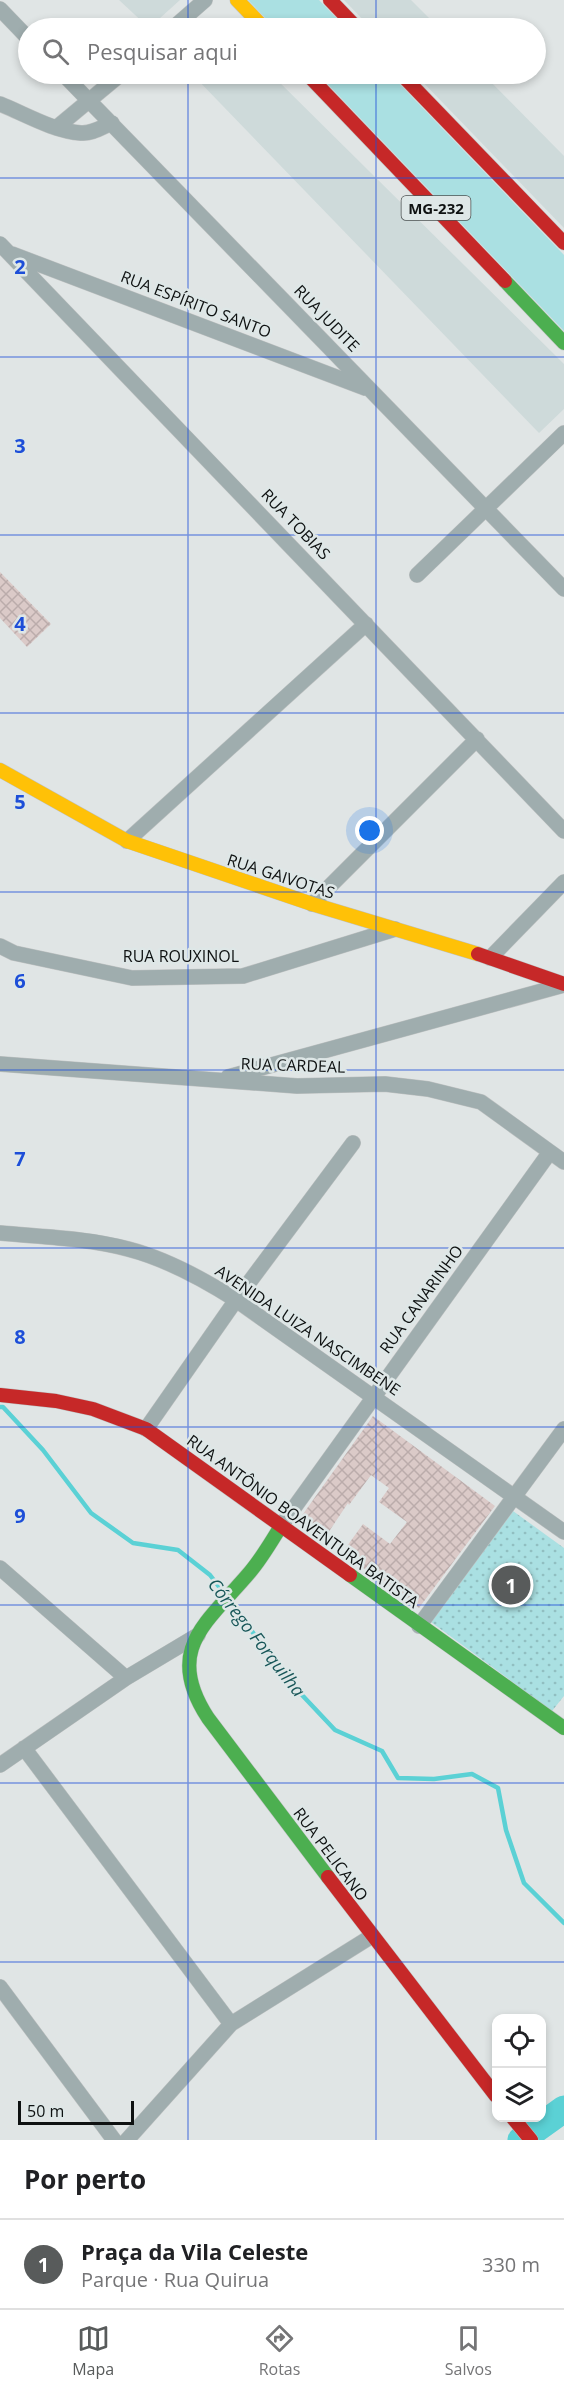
<!DOCTYPE html>
<html lang="pt">
<head>
<meta charset="utf-8">
<style>
	body { margin:0; font-family:"Open Sans",sans-serif; background:#f6f6f6; color:#202124 }
	.controls { position:absolute; right:18px; bottom:18px; display:grid; overflow:hidden; border-radius:12px; box-shadow:0 3px 9px #0003 }
	.controls button { width:54px; height:54px; display:grid; place-items:center; padding:0; border:0; border-bottom:2px solid #e0e0e0; background:#fff; color:#202124; font:30px sans-serif }
	.scale { position:absolute; left:18px; bottom:15px; width:116px; box-sizing:border-box; padding-left:6px; border:3px solid #0e1111; border-top:0; font-size:16px; line-height:21px; white-space:nowrap; color:#0e1111; -webkit-text-stroke:4px #dee7e7; paint-order:stroke }
	.you { position:absolute; left:370px; top:831px; width:21px; height:21px; margin:-15px; border:4px solid #fff; border-radius:50%; background:#1a73e8; box-shadow:0 0 0 9px #1a73e833 }
	.badge { display:grid; place-items:center; width:39px; height:39px; border-radius:50%; background:#585b5b; color:#fff; font-size:20px; font-weight:700 }
	.pin { position:absolute; translate:-50% -50%; border:3px solid #fff; box-shadow:0 2px 6px #0006 }
	.list { margin:0; padding:0; list-style:none }
	h2 { display:flex; justify-content:space-between; align-items:center; height:78px; margin:0; padding:0 24px; font-size:26px }
	h2 small { font-size:20px; font-weight:400; color:#757577 }
	.list li { display:grid; grid-template-columns:39px 1fr auto; gap:18px; align-items:center; box-sizing:border-box; height:90px; padding:0 24px; border-top:2px solid #e0e0e0 }
	.list b { display:block; font-size:22px; white-space:nowrap }
	.list p { margin:0; font-size:20px; white-space:nowrap; color:#757577 }
	.list em { font-size:20px; font-style:normal; color:#757577 }
	.icon { flex:none; width:33px; height:33px; fill:none; stroke:currentColor; stroke-width:2; stroke-linecap:round; stroke-linejoin:round }
	.map { position:relative; flex:none; width:564px; height:2140px; overflow:hidden }
	.search { position:absolute; background:#fff; box-shadow:0 3px 9px #0003; left:18px; right:18px; top:18px; height:66px; display:flex; align-items:center; gap:15px; box-sizing:border-box; padding:0 21px; border-radius:33px; color:#757577; font-size:22px }
	.sheet { height:168px; background:#fff }
	nav { display:flex; justify-content:space-around; align-items:center; box-sizing:border-box; height:84px; border-top:2px solid #e0e0e0; background:#fff; font-size:16px; color:#757577 }
	nav a { display:grid; justify-items:center; gap:3px }
	nav .on { color:#585b5b }
	.map>svg:first-child { display:block }
	.built { fill:#cedada }
	.grass { fill:#aae0e2 }
	.park { fill:url(#park-dots) }
	.lines { fill:none; stroke-linecap:round; stroke-linejoin:round }
	.stream { stroke:#5bd1d5; stroke-width:4.5 }
	.river { stroke:#5bd1d5; stroke-width:27 }
	.building { fill:url(#building-cross-hatch) }
	.street-casing { stroke:#bfc2c2; stroke-width:16 }
	.fast-casing { stroke:#bfc2c2; stroke-width:15 }
	.slow-casing { stroke:#bfc2c2; stroke-width:15 }
	.jam-casing { stroke:#bfc2c2; stroke-width:15 }
	.street { stroke:#9fadae; stroke-width:15 }
	.fast { stroke:#4caf50; stroke-width:14 }
	.slow { stroke:#ffc107; stroke-width:14 }
	.jam { stroke:#c62828; stroke-width:14 }
	.grid { fill:none; stroke:#1d4ed8; stroke-width:1.5; stroke-opacity:0.55 }
	.labels { text-anchor:middle; dominant-baseline:central; stroke-width:5; stroke-linejoin:round; paint-order:stroke }
	.shield { fill:#dee7e7; stroke:#4c5151; stroke-width:1.5 }
	.shield-label { font-size:15px; font-weight:bold; fill:#0e1111 }
	.street-label { font-size:16px; fill:#0e1111; stroke:#dee7e7 }
	.water-label { font-size:18px; font-style:italic; fill:#175658; stroke:#dee7e7 }
	.grid-label { font-size:20px; text-anchor:middle; font-weight:bold; fill:#1d4ed8; stroke:#dee7e7; stroke-width:5; stroke-linejoin:round; paint-order:stroke }
</style>
</head>
<body>
<div class="map">
<svg width="564" height="2140" viewBox="0 0 564 2140">
	<defs>
		<pattern id="park-dots" width="8" height="8" patternUnits="userSpaceOnUse" patternTransform="scale(1.5)"><rect width="8" height="8" fill="#aae0e2"/><path d="M2 2h.1M6 6h.1" fill="none" stroke="#91bfc1" stroke-width="1.8" stroke-linecap="round"/></pattern>
		<pattern id="building-cross-hatch" width="8" height="8" patternUnits="userSpaceOnUse" patternTransform="scale(1.5)"><rect width="8" height="8" fill="#dbcac8"/><path d="M0 0l8 8M0 8l8-8" fill="none" stroke="#bbacab"/></pattern>
	</defs>
	<rect width="100%" height="100%" fill="#e0e5e5"/>
	<path class="built" d="M119,0h61l-31,28z
		M344,0h67l28,28h-68z
		M192,74h79l293,290v45l-25,24z
		M415,74h68l81,82v72z"/>
	<path class="grass" d="M248,0h71l27,28h-71z
		M318,74h72l174,181v76z"/>
	<path class="park" d="M513,1511l51,37v148l-12,15 -121,-89z"/>
	<g class="lines">
		<path class="stream" d="M0,1407h3l40,43 48,63 42,30 45,7 32,25 13,17
			M232,1604l54,74 49,52 47,21 16,27 36,1 38,-5 26,14 8,42 18,53 40,40"/>
		<path class="river" d="M521,2140l43,-31"/>
	</g>
	<path class="building" d="M0,572l51,52 -24,23 -27,-29z
		M373,1416l122,90 -76,102 -77,-55 21,-29 27,20 17,-22 -28,-20 10,-14 -18,-13 -22,30 -1,-2 -24,36 -26,-18z"/>
	<g class="lines">
		<g class="street-casing">
			<path id="street" d="M0,9l28,29
				M173,28l32,-28
				M63,74l501,515
				M0,104c25,10 53,27 81,29 11,1 21,-6 31,-10
				M56,128l65,-54
				M0,244l564,587
				M12,254l353,134
				M417,575l147,-142
				M127,841l239,-217
				M312,904l165,-165
				M0,946l14,7 118,25 111,-2 152,-47
				M490,958l74,-76
				M0,1064l297,22 88,-2 43,5 53,13 83,60
				M228,1077l336,-92
				M0,1233c42,4 87,5 128,16 39,10 75,30 108,51l328,232
				M146,1429l90,-129 117,-157
				M281,1526l269,-374
				M0,1568l126,110
				M419,1626l145,-197
				M24,1748l207,276
				M0,1765l126,-87 72,-43
				M0,1987l114,153
				M127,2140l104,-116 141,-88"/>
		</g>
		<g class="fast-casing">
			<path id="fast" d="M505,281l59,62
				M281,1526c-10,16 -19,32 -31,46 -43,51 -87,77 -42,146l120,159
				M350,1575l214,153"/>
		</g>
		<g class="slow-casing">
			<path id="slow" d="M237,0l27,28
				M0,770l127,71 185,63 166,50"/>
		</g>
		<g class="jam-casing">
			<path id="jam" d="M330,0l27,28
				M307,74l198,207
				M401,74l163,169
				M478,954l86,30
				M0,1395l56,6 37,8 53,20 204,146
				M328,1877l168,219
				M513,2118l18,22"/>
		</g>
		<use href="#street" class="street"/>
		<use href="#fast" class="fast"/>
		<use href="#slow" class="slow"/>
		<use href="#jam" class="jam"/>
	</g>
	<path class="grid" d="M188,0v28M376,0v28M188,74v2066M376,74v2066M0,178h564M0,357h564M0,535h564M0,713h564M0,892h564M0,1070h564M0,1248h564M0,1427h564M0,1605h564M0,1783h564M0,1962h564"/>
	<g class="labels">
		<rect class="shield" x="401.5" y="196" width="69" height="24" rx="4.5"/>
		<g class="shield-label">
			<text x="436" y="208">MG-232</text>
		</g>
		<g class="street-label">
			<text transform="translate(196 304) rotate(21)">RUA ESPÍRITO SANTO</text>
			<text transform="translate(327 318) rotate(46)">RUA JUDITE</text>
			<text transform="translate(296 524) rotate(46)">RUA TOBIAS</text>
			<text transform="translate(281 876) rotate(18)">RUA GAIVOTAS</text>
			<text x="181" y="956">RUA ROUXINOL</text>
			<text transform="translate(293 1065) rotate(2)">RUA CARDEAL</text>
			<text transform="translate(421 1299) rotate(-54)">RUA CANARINHO</text>
			<text transform="translate(308 1330) rotate(34)">AVENIDA LUIZA NASCIMBENE</text>
			<text transform="translate(303 1521) rotate(36)">RUA ANTÔNIO BOAVENTURA BATISTA</text>
			<text transform="translate(331 1854) rotate(53)">RUA PELICANO</text>
		</g>
		<g class="water-label">
			<text transform="translate(257 1637) rotate(52)">Córrego Forquilha</text>
		</g>
	</g>
	<g class="grid-label">
		<text x="20" y="274">2</text>
		<text x="20" y="453">3</text>
		<text x="20" y="631">4</text>
		<text x="20" y="809">5</text>
		<text x="20" y="988">6</text>
		<text x="20" y="1166">7</text>
		<text x="20" y="1344">8</text>
		<text x="20" y="1523">9</text>
	</g>
</svg>
<div class="controls">
<button><svg class="icon" aria-label="locate" viewBox="0 0 24 24"><circle cx="12" cy="12" r="6"/><path d="M12 2v4M12 18v4M2 12h4M18 12h4"/></svg></button>
<button><svg class="icon" aria-label="layers" viewBox="0 0 24 24"><path d="M12 4l9 5-9 5-9-5zM3 14l9 5 9-5"/></svg></button>
</div>
<div class="scale">50 m</div>
<div class="you"></div>
<div class="pin badge" style="left:511px;top:1585px">1</div>
<div class="search"><svg class="icon" aria-label="search" viewBox="0 0 24 24"><circle cx="10" cy="10" r="6"/><path d="M15 15l6 6"/></svg>Pesquisar aqui</div>
</div>
<section class="sheet">
<h2>Por perto<small></small></h2>
<ul class="list">
<li><span class="badge">1</span><div><b>Praça da Vila Celeste</b><p>Parque · Rua Quirua</p></div><em>330 m</em></li>
</ul>
</section>
<nav>
<a class="on"><svg class="icon" aria-label="map" viewBox="0 0 24 24"><path d="M3 6l6-2 6 2 6-2v14l-6 2-6-2-6 2zM9 4v14M15 6v14"/></svg>Mapa</a>
<a><svg class="icon" aria-label="directions" viewBox="0 0 24 24"><path d="M12 3l9 9-9 9-9-9zM9 14v-3h6M13 9l2 2-2 2"/></svg>Rotas</a>
<a><svg class="icon" aria-label="saved" viewBox="0 0 24 24"><path d="M7 4h10v16l-5-4-5 4z"/></svg>Salvos</a>
</nav>
</body>
</html>
